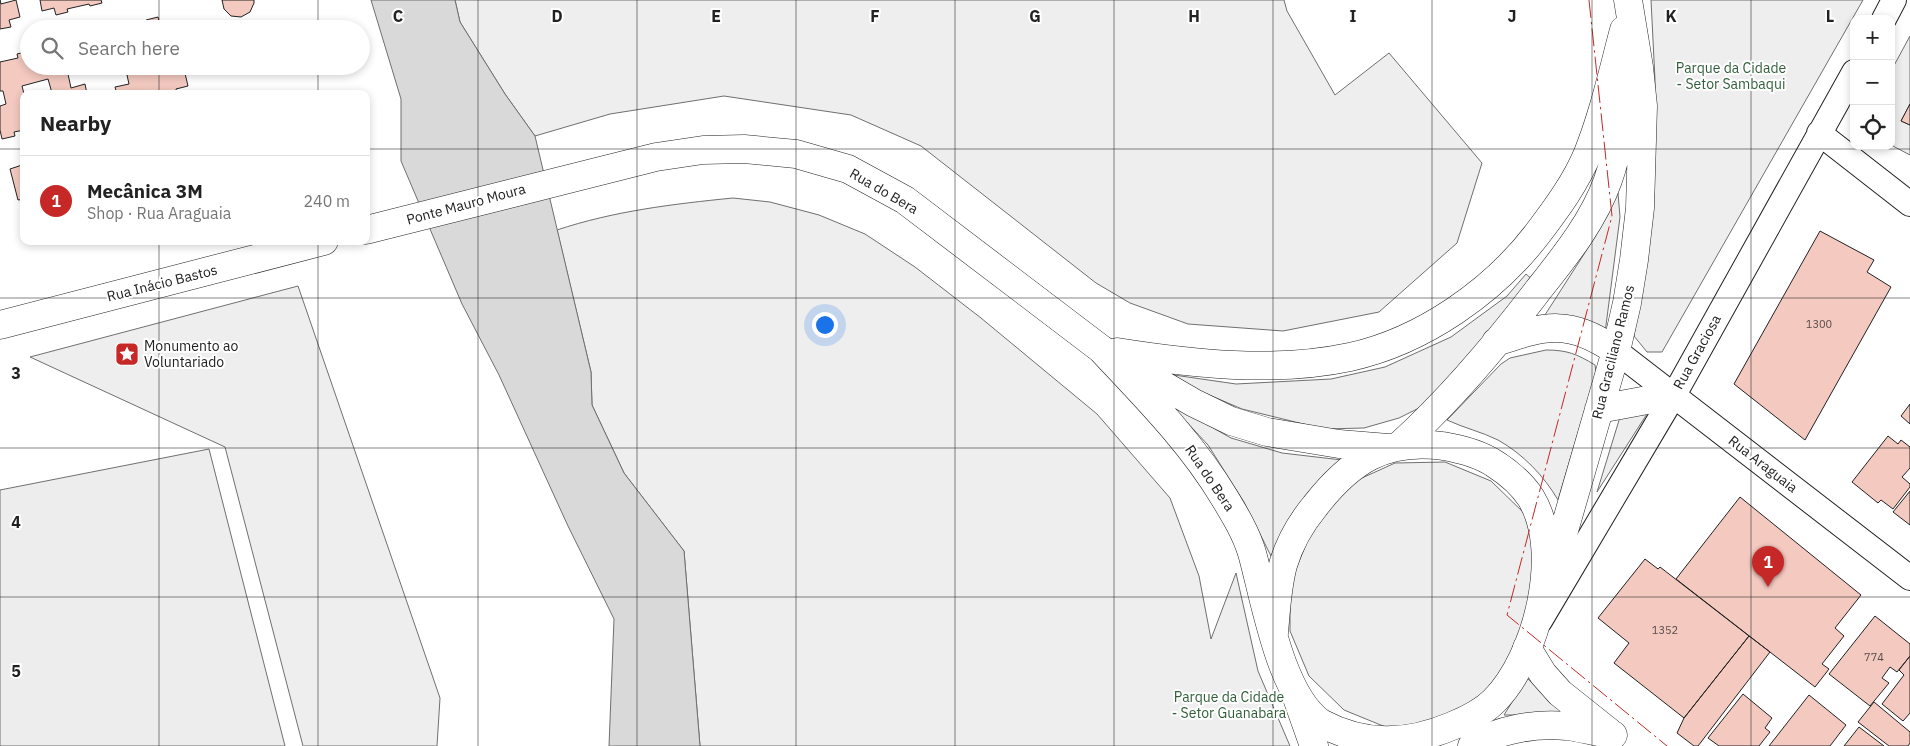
<!DOCTYPE html>
<html lang="en">
<head>
<meta charset="utf-8">
<style>
	body { margin:0; font-family:"IBM Plex Sans",sans-serif; background:#f6f6f6; color:#222 }
	.controls { position:absolute; right:15px; top:15px; display:grid; overflow:hidden; border-radius:10px; box-shadow:0 2px 8px #0003 }
	.controls button { width:45px; height:45px; display:grid; place-items:center; padding:0; border:0; border-bottom:1px solid #e0e0e0; background:#fff; color:#222; font:25px sans-serif }
	.you { position:absolute; left:824px; top:324px; width:18px; height:18px; margin:-12px; border:4px solid #fff; border-radius:50%; background:#1a73e8; box-shadow:0 0 0 8px #1a73e833 }
	.badge { display:grid; place-items:center; width:32px; height:32px; border-radius:50%; background:#c62828; color:#fff; font-size:16px; font-weight:700 }
	.pin { position:absolute; translate:-50% -41px; filter:drop-shadow(0 1px 2px #0008) }
	.pin::after { content:''; position:absolute; top:26px; width:18px; height:15px; background:inherit; clip-path:polygon(0 0,100% 0,50% 100%) }
	.list { margin:0; padding:0; list-style:none }
	h2 { display:flex; justify-content:space-between; align-items:center; height:65px; margin:0; padding:0 20px; font-size:21px }
	h2 small { font-size:16px; font-weight:400; color:#767676 }
	.list li { display:grid; grid-template-columns:32px 1fr auto; gap:15px; align-items:center; box-sizing:border-box; height:90px; padding:0 20px; border-top:1px solid #e0e0e0 }
	.list b { display:block; font-size:19px; white-space:nowrap }
	.list p { margin:0; font-size:16px; white-space:nowrap; color:#767676 }
	.list em { font-size:16px; font-style:normal; color:#767676 }
	.icon { flex:none; width:28px; height:28px; fill:none; stroke:currentColor; stroke-width:2; stroke-linecap:round; stroke-linejoin:round }
	.map { position:relative; flex:none; width:1910px; height:746px; overflow:hidden }
	.search { position:absolute; background:#fff; box-shadow:0 2px 8px #0003; left:20px; top:20px; width:350px; height:55px; display:flex; align-items:center; gap:12px; box-sizing:border-box; padding:0 18px; border-radius:28px; color:#767676; font-size:19px }
	.panel { position:absolute; background:#fff; box-shadow:0 2px 8px #0003; left:20px; top:90px; width:350px; height:155px; border-radius:10px }
	.map>svg:first-child { display:block }
	.green { fill:#eee; stroke:#6f6f6f }
	.parking { fill:#ededed; stroke:#6f6f6f }
	.water { fill:#d9d9d9; stroke:#6f6f6f }
	.building { fill:#f3c9c0; stroke:#222 }
	.lines { fill:none; stroke-linecap:round; stroke-linejoin:round }
	.minor-casing { stroke:#222; stroke-width:26 }
	.secondary-casing { stroke:#222; stroke-width:29 }
	.primary-casing { stroke:#222; stroke-width:29 }
	.minor { stroke:#fff; stroke-width:24 }
	.secondary { stroke:#fff; stroke-width:28 }
	.primary { stroke:#fff; stroke-width:28 }
	.power { stroke:#c62828; stroke-width:1; stroke-dasharray:18 4 2.5 4; stroke-linecap:butt }
	.grid { fill:none; stroke:#222; stroke-width:1; stroke-opacity:0.55 }
	.labels { text-anchor:middle; dominant-baseline:central; stroke-width:4; stroke-linejoin:round; paint-order:stroke }
	.number-label { font-size:11px; fill:#564c4a }
	.park-label { font-size:14px; fill:#2f5e38; stroke:#fff }
	.street-label { font-size:14px; fill:#222; stroke:#fff }
	.poi-label { font-size:14px; fill:#222; stroke:#fff; text-anchor:start }
	.grid-label { font-size:16px; text-anchor:middle; font-weight:bold; fill:#222; stroke:#fff; stroke-width:4; stroke-linejoin:round; paint-order:stroke }
</style>
</head>
<body>
<div class="map">
<svg width="1910" height="746" viewBox="0 0 1910 746">
	<rect width="100%" height="100%" fill="#fff"/>
	<path class="green" d="M455,0h829l3,11 48,84 54,-42 93,110 -25,80 -78,69 -96,19 -95,-7 -58,-21 -34,-20 -175,-137 -70,-31 -127,-19 -114,18 -75,22 -30,-42 -45,-72z
		M1651,0h212l-201,352h-15l-13,-16 20,-140 1,-116z
		M1618,193l2,24 -15,116 -62,-15 52,-81z
		M733,198l37,4 49,13 46,19 50,33 66,51 116,96 73,84 29,78 12,63 25,-66 22,98 32,75h-590l-16,-195 -60,-78 -32,-68 -1,-33 -34,-142c57,-19 116,-26 176,-32z
		M1526,274l9,8 -114,125 -22,11 -35,10 -40,1 -82,-20 -56,-24 -12,-10 62,9 95,-5 54,-12 66,-30 56,-41z
		M298,286l142,412 -3,48h-134l-78,-299 -195,-90z
		M1546,350c21,0 31,4 49,15l1,7 -38,128c-14,-24 -35,-46 -60,-60 -16,-8 -34,-12 -51,-20l54,-56 9,-6z
		M1169,403l62,35 51,15 60,7 -54,63 -17,33 -27,-54 -36,-57z
		M1652,406l-55,86 23,-75z
		M1445,462l46,19 34,33 11,39v47l-27,68 -34,34 -46,20 -41,6 -44,-18 -35,-34 -19,-45v-48l28,-67 33,-33 44,-20z
		M1527,678l38,37h-61z"/>
	<path class="parking" d="M1910,36v68l-9,17 9,4v30l-19,-10v-74z
		M209,449l76,297h-285v-256z"/>
	<path class="water" d="M371,0h84l5,22 45,72 30,42 56,236 1,33 32,68 60,78 16,195h-91l5,-127 -46,-93 -69,-151 -37,-71 -61,-143v-62z"/>
	<path class="building" d="M0,0l1,4 15,-4 4,17 -11,3 2,7 -11,2z
		M40,0h61l1,3 -12,3 -1,-2 -22,5 1,3 -12,3 -2,-7 -12,3z
		M222,0h32v3l-4,9 -9,5 -10,-1 -7,-7z
		M158,17l2,8 11,-4 2,8h-47l21,-6 -1,-3z
		M29,51v15h52l1,4 -14,4 3,14 14,-4 2,10h-39l4,-1 -4,-14 -26,7 2,8v36l-10,2 1,4 -13,3 -2,-9v-24l6,-2 -3,-13h-3v-29l18,-4 -1,-4z
		M134,66h34l1,7 15,-4 4,17 -12,3 1,5h-60l-2,-7 14,-3 -2,-9 9,-3z
		M1910,104v21l-9,-4z
		M22,165l2,4v30l-6,1 -8,-31z
		M1820,231l54,29 -7,12 24,15 -86,153 -71,-56z
		M1910,404v20l-9,-8z
		M1888,436l10,8 3,-4 9,7v21l-8,9 8,7v3l-17,22 -12,-9 -3,3 -26,-21z
		M1910,491v34l-17,-13z
		M1740,497l121,98 -26,33 9,8 -22,28 7,5 -14,18 -139,-108z
		M1645,559l13,10 2,-2 89,69 -65,82 -70,-55 15,-20 -31,-25z
		M1875,616l35,28v12l-13,16 -7,-5 -8,11 7,5 -19,23 -41,-32z
		M1749,636l21,16 -72,94h-4l-17,-13 7,-15z
		M1910,656v57l-7,8 -21,-17 22,-29 -5,-5z
		M1743,694l29,24 -7,10 5,4 -11,14h-40l-11,-8z
		M1809,695l37,30 -16,21h-61z
		M1874,702l36,30v11l-2,3h-19l-31,-24z
		M1859,727l25,19h-40z"/>
	<g class="lines">
		<g class="minor-casing">
			<path id="minor" d="M1884,19l10,-19
				M1819,133l91,71
				M1616,351l294,227
				M1540,621l134,-226 180,-323"/>
		</g>
		<g class="secondary-casing">
			<path id="secondary" d="M1527,648l16,26 17,19 49,39
				M1296,695l18,51
				M1472,746c27,-17 64,-23 95,-20 15,2 31,6 46,9"/>
		</g>
		<g class="primary-casing">
			<path id="primary" d="M366,230l290,-73 47,-7 41,-1 52,5 52,15 57,31 196,149 93,54 37,18 36,11 72,12 49,4
				M0,325l324,-84
				M1496,342c51,-17 73,-23 120,9
				M1101,349c44,47 90,93 123,148 11,18 22,36 28,56 13,46 28,142 69,170 43,23 86,22 131,3 15,-6 31,-14 42,-25 43,-43 70,-149 37,-203 -9,-14 -22,-25 -36,-34 -15,-10 -34,-15 -52,-18 -58,-8 -93,15 -128,60 -14,17 -26,38 -32,59 -6,22 -7,46 -9,68
				M1117,352c76,12 158,21 233,5 73,-16 144,-66 188,-124 19,-25 38,-51 50,-80 16,-40 25,-82 36,-123
				M1599,409l75,-14
				M1400,445c52,-47 97,-101 139,-156 27,-34 55,-69 69,-109 12,-34 16,-70 16,-105
				M1552,572l64,-221 11,-48 7,-43 6,-52 3,-102 -4,-39 -11,-67"/>
		</g>
		<use href="#minor" class="minor"/>
		<use href="#secondary" class="secondary"/>
		<use href="#primary" class="primary"/>
		<path class="power" d="M1589,0l23,216 -105,399 160,131"/>
	</g>
	<path class="grid" d="M159,0v29M318,0v29M478,0v746M637,0v746M796,0v746M955,0v746M1114,0v746M1273,0v746M1432,0v746M1592,0v746M1751,0v746M159,66v28M318,66v28M0,149h24M366,149h1544M159,241v505M318,241v505M0,298h1910M0,448h1910M0,597h1910"/>
	<defs>
		<g id="sight-square" transform="scale(1.25)"><rect x="-9" y="-9" width="18" height="18" rx="4" fill="#c62828" stroke="#fff"/><path d="M0-6L1.8-2.2L6-1.7L2.9 1.2L3.7 5.4L0 3.3L-3.7 5.4L-2.9 1.2L-6-1.7L-1.8-2.2Z" fill="#fff"/></g>
	</defs>
	<g fill-rule="evenodd">
		<use href="#sight-square" x="127" y="354"/>
	</g>
	<g class="labels">
		<g class="number-label">
			<text x="1819" y="324">1300</text>
			<text x="1665" y="630">1352</text>
			<text x="1874" y="657">774</text>
		</g>
		<g class="park-label">
			<text x="1731" y="68">Parque da Cidade<tspan x="1731" dy="16">- Setor Sambaqui</tspan></text>
			<text x="1229" y="697">Parque da Cidade<tspan x="1229" dy="16">- Setor Guanabara</tspan></text>
		</g>
		<g class="street-label">
			<text transform="translate(884 191) rotate(30)">Rua do Bera</text>
			<text transform="translate(466 204) rotate(-15)">Ponte Mauro Moura</text>
			<text transform="translate(162 283) rotate(-14)">Rua Inácio Bastos</text>
			<text transform="translate(1613 352) rotate(-76)">Rua Graciliano Ramos</text>
			<text transform="translate(1697 352) rotate(-61)">Rua Graciosa</text>
			<text transform="translate(1763 464) rotate(38)">Rua Araguaia</text>
			<text transform="translate(1210 478) rotate(56)">Rua do Bera</text>
		</g>
		<g class="poi-label">
			<text x="144" y="346">Monumento ao<tspan x="144" dy="16">Voluntariado</tspan></text>
		</g>
	</g>
	<g class="grid-label">
		<text x="398" y="22">C</text>
		<text x="557" y="22">D</text>
		<text x="716" y="22">E</text>
		<text x="875" y="22">F</text>
		<text x="1035" y="22">G</text>
		<text x="1194" y="22">H</text>
		<text x="1353" y="22">I</text>
		<text x="1512" y="22">J</text>
		<text x="1671" y="22">K</text>
		<text x="1830" y="22">L</text>
		<text x="16" y="379">3</text>
		<text x="16" y="528">4</text>
		<text x="16" y="677">5</text>
	</g>
</svg>
<div class="controls">
<button>+</button>
<button>−</button>
<button><svg class="icon" aria-label="locate" viewBox="0 0 24 24"><circle cx="12" cy="12" r="6"/><path d="M12 2v4M12 18v4M2 12h4M18 12h4"/></svg></button>
</div>
<div class="you"></div>
<div class="pin badge" style="left:1768px;top:587px">1</div>
<div class="search"><svg class="icon" aria-label="search" viewBox="0 0 24 24"><circle cx="10" cy="10" r="6"/><path d="M15 15l6 6"/></svg>Search here</div>
<section class="panel">
<h2>Nearby<small></small></h2>
<ul class="list">
<li><span class="badge">1</span><div><b>Mecânica 3M</b><p>Shop · Rua Araguaia</p></div><em>240 m</em></li>
</ul>
</section>
</div>
</body>
</html>
